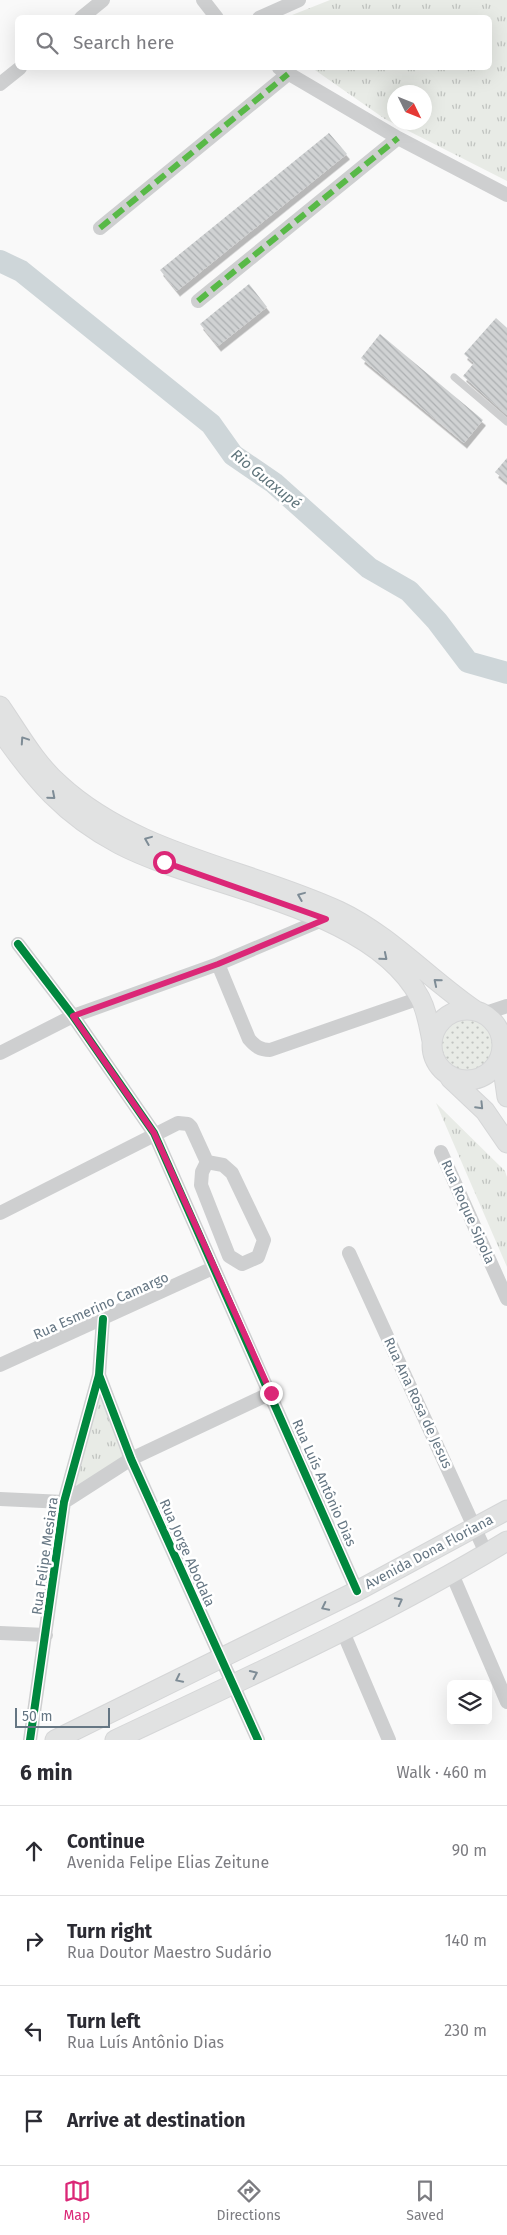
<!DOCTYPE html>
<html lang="en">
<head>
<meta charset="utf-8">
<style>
	body { margin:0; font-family:"Fira Sans",sans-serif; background:#f7f7f7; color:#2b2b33 }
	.controls { position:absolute; right:15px; bottom:15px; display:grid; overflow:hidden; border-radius:8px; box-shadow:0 5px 20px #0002 }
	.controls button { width:45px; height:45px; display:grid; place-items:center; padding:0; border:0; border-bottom:1px solid #e1e1e2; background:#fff; color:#2b2b33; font:25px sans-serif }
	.compass { position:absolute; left:387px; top:85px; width:45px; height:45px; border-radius:50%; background:#fff; box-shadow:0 5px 20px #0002; rotate:133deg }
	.scale { position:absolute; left:15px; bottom:12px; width:95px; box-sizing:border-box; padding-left:5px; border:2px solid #657683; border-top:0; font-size:14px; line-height:18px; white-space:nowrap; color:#657683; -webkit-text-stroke:4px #fff; paint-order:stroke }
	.stop { position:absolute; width:15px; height:15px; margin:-11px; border:4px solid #db2777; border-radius:50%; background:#fff }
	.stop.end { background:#db2777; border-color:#fff; box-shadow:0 1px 5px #0008 }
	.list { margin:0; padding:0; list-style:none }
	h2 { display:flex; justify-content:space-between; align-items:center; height:65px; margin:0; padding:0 20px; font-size:21px }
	h2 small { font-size:16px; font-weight:400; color:#7c7c81 }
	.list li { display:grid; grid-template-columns:32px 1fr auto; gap:15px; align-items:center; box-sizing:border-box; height:90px; padding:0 20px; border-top:1px solid #e1e1e2 }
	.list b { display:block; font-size:19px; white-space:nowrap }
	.list p { margin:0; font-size:16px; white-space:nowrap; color:#7c7c81 }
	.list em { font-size:16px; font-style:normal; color:#7c7c81 }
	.icon { flex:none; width:28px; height:28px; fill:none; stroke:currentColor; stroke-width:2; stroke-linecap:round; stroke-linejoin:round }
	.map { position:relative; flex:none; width:507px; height:1740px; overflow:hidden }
	.search { position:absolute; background:#fff; box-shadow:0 5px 20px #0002; left:15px; right:15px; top:15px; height:55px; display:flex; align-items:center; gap:12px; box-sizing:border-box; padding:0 18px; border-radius:8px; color:#7c7c81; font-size:19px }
	.sheet { height:425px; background:#fff }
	nav { display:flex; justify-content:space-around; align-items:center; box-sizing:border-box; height:70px; border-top:1px solid #e1e1e2; background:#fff; font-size:14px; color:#7c7c81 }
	nav a { display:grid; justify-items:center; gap:2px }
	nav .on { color:#db2777 }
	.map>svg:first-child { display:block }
	.grass { fill:url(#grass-dots) }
	.park { fill:url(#park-tufts); fill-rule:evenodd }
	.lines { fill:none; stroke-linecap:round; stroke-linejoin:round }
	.river { stroke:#ced6d9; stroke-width:22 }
	.building { fill:url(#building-back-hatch); filter:url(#shadow) }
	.secondary-casing { stroke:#d5d6d7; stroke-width:21 }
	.lane { stroke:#cecfd0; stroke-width:7 }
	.street { stroke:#cecfd0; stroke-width:14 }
	.secondary { stroke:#e1e2e2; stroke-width:19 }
	.quiet { stroke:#58b947; stroke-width:6; stroke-dasharray:12 6; stroke-linecap:butt }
	.cycleway-casing { stroke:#fff; stroke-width:11 }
	.cycleway { stroke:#00873e; stroke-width:8 }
	.oneway { stroke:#7e8c96 }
	.route { stroke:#db2777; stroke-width:6 }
	.labels { text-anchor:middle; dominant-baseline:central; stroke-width:5; stroke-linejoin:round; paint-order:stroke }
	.street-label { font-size:14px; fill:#657683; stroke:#fff }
	.water-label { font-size:15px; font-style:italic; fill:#60757c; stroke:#fff }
</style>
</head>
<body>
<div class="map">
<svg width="507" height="1740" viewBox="0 0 507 1740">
	<defs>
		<pattern id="grass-dots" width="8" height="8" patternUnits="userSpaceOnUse" patternTransform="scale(1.25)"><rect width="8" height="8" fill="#e8ebe6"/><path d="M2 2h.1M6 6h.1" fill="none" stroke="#c0c3c0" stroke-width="1.8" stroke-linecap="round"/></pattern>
		<pattern id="park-tufts" width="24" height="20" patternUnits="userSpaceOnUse" patternTransform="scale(1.25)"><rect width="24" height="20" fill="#e8ebe6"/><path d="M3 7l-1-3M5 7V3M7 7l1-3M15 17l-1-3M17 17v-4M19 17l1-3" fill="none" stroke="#c0c3c0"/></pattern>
		<pattern id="building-back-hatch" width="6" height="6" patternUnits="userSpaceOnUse" patternTransform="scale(1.25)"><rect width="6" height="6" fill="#d0d2d3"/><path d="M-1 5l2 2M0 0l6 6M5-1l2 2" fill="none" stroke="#acafb1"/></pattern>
		<filter id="shadow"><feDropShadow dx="3" dy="5.5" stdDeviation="0" flood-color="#0004"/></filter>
	</defs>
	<rect width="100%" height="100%" fill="#f9f9f9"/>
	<path class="grass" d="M437 1046a30 30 0 1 1 60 0a30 30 0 1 1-60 0Z"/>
	<path class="park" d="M330,0h177v181l-122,-62 -73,-51h178v-50l-203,-1zM394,92h30v30h-30z
		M436,1103l69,68 2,6v90z
		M99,1389l26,66 -54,37z"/>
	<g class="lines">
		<path class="river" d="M0,261l21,10 190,153 22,31 41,28 95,85 40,23 28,30 31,41 39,11"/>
	</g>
	<path class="building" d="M329,133l18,21 -170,137 -17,-21z
		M249,284l18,23 -49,39 -18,-22z
		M496,318l11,10v87l-44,-39 11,-13 -10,-9z
		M380,334l103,86 -19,23 -103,-85z
		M507,458v24l-12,-10z"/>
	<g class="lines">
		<g class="secondary-casing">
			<path id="secondary" d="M0,706c18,26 35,57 59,78 77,71 187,84 280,127 51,24 91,69 137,100
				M0,730c35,50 64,85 119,114 86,45 253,62 301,154 7,13 9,28 12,43
				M432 1045a35 35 0 1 1 70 0a35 35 0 1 1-70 0Z
				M501,1055l6,42
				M450,1078l35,33 22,32
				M55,1740l302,-149 150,-81
				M115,1740c133,-63 267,-123 392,-199"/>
		</g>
		<path class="lane" d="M454,377l53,45"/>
		<path class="street" d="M203,0l14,18
			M81,18l22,-18
			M259,18l40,-18
			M279,68l119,70 109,57
			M0,84l20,-16
			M100,228l188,-154
			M198,301l200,-163
			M18,944l55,72 81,117 203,458
			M218,964l31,75c6,7 11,11 21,11l150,-52
			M483,1014l24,-8
			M0,1053l73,-37 145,-52 111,-47
			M441,1152l66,147
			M207,1162l16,3 9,8 32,67 -6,17 -16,7 -13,-8 -28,-71 1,-13z
			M0,1213l178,-90 10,1 3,3 16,35
			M349,1253l137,300
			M0,1365l213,-97
			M99,1375l32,84 127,281
			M0,1499l64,3 67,-43 140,-66
			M452,1574l55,128
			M343,1632l46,108
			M0,1633l46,2
			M30,1740l34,-238 35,-127 4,-56"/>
		<use href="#secondary" class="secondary"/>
		<path class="quiet" d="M100,228l188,-154
			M198,301l200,-163"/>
		<g class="cycleway-casing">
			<path id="cycleway" d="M18,944l55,72 81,117 203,458
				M99,1375l32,84 127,281
				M30,1740l34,-238 35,-127 4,-56"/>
		</g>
		<use href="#cycleway" class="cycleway"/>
	</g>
	<defs><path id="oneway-chevron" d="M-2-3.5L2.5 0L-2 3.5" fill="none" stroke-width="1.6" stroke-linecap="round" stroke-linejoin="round" transform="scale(1.25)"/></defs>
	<g class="oneway">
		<use href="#oneway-chevron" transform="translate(24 740) rotate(-124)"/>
		<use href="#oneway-chevron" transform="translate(52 796) rotate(41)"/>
		<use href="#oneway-chevron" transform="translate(148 840) rotate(-158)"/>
		<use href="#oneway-chevron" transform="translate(301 896) rotate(-158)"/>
		<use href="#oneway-chevron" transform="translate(384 957) rotate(40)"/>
		<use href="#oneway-chevron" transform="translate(437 982) rotate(-140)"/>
		<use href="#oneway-chevron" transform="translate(480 1106) rotate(46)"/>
		<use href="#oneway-chevron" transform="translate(399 1601) rotate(-28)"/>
		<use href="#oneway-chevron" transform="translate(325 1607) rotate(154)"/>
		<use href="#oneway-chevron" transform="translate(254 1674) rotate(-25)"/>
		<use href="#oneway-chevron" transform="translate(179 1679) rotate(154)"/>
	</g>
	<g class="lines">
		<path class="route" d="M164,862l162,57 -108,45 -145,52 81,117 117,260"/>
	</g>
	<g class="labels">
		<g class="street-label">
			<text transform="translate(468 1212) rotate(66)">Rua Roque Sipola</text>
			<text transform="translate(101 1306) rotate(-24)">Rua Esmerino Camargo</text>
			<text transform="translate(418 1403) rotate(65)">Rua Ana Rosa de Jesus</text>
			<text transform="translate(324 1483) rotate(66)">Rua Luís Antônio Dias</text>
			<text transform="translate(429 1552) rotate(-28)">Avenida Dona Floriana</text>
			<text transform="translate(187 1553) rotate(66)">Rua Jorge Abodala</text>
			<text transform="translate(45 1556) rotate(-82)">Rua Felipe Mesiara</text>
		</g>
		<g class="water-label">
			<text transform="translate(266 479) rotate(39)">Rio Guaxupé</text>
		</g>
	</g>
</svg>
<div class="controls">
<button><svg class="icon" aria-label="layers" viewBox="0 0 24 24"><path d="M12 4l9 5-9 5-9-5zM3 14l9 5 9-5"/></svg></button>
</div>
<svg class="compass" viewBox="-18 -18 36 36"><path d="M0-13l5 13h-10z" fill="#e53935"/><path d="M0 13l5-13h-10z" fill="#7c7c81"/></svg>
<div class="scale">50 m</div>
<div class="stop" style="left:164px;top:862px"></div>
<div class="stop end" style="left:271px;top:1393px"></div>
<div class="search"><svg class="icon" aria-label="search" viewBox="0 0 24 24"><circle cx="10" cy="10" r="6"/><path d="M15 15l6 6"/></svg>Search here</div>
</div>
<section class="sheet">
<h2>6 min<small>Walk · 460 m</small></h2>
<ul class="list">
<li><svg class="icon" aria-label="ahead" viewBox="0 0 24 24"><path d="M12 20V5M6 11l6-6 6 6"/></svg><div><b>Continue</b><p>Avenida Felipe Elias Zeitune</p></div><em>90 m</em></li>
<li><svg class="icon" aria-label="right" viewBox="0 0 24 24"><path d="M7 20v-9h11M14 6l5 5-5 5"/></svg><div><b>Turn right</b><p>Rua Doutor Maestro Sudário</p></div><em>140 m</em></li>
<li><svg class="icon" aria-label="left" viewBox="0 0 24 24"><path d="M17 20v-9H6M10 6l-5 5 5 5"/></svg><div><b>Turn left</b><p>Rua Luís Antônio Dias</p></div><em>230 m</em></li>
<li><svg class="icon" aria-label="arrive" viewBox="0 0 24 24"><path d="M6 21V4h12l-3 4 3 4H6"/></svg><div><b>Arrive at destination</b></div></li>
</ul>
</section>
<nav>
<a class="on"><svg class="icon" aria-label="map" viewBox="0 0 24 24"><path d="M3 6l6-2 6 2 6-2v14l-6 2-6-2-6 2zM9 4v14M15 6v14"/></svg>Map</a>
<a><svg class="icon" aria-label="directions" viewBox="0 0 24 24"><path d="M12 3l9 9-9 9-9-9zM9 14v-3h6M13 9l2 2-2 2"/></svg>Directions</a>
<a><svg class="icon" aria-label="saved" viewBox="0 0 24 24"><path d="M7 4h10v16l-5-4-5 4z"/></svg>Saved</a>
</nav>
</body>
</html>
